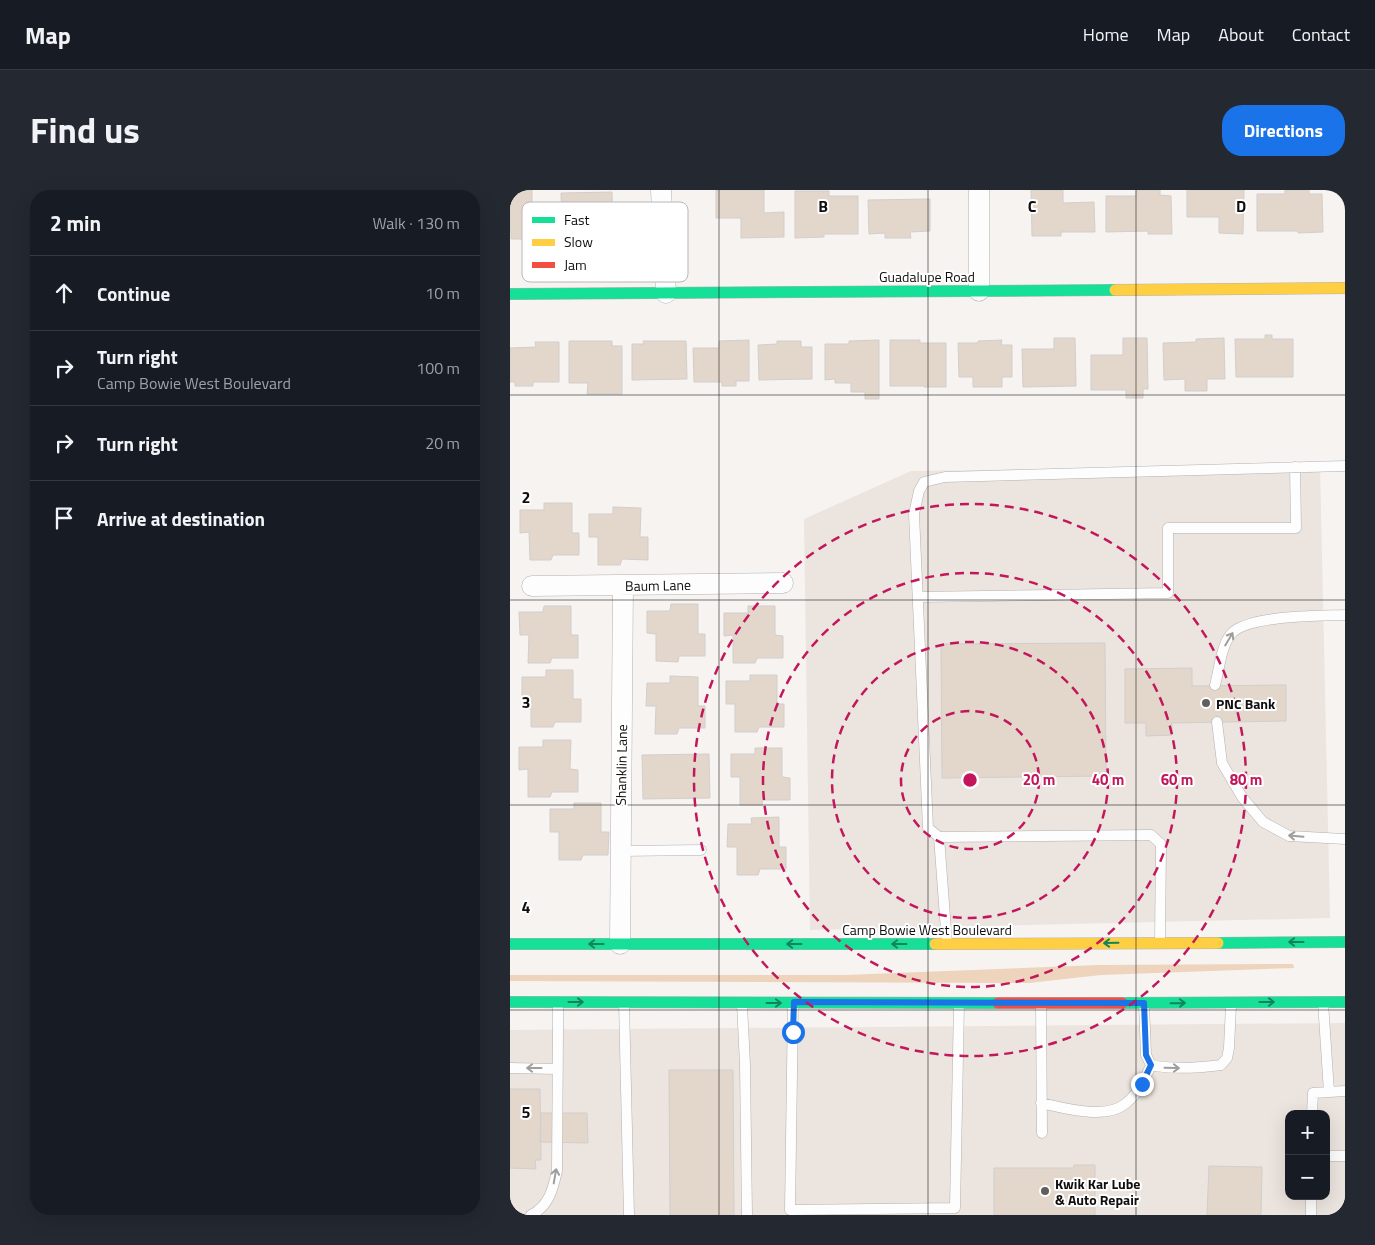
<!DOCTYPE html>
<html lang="en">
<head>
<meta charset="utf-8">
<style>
	body { margin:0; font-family:"Titillium Web",sans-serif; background:#242831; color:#f1f3f6 }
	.controls { position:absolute; right:15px; bottom:15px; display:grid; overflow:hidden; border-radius:10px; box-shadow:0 5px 20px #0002 }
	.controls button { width:45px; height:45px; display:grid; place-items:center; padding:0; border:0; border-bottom:1px solid #363941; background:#171b24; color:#f1f3f6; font:25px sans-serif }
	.stop { position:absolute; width:15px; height:15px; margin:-11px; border:4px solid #1a73e8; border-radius:50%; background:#fff }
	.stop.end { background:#1a73e8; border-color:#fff; box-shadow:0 1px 5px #0008 }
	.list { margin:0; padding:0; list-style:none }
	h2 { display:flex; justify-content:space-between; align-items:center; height:65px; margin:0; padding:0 20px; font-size:21px }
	h2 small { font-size:16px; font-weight:400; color:#9ea1a6 }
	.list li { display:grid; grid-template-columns:32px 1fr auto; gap:15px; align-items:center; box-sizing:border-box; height:75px; padding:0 20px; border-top:1px solid #363941 }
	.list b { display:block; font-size:19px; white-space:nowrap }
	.list p { margin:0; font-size:16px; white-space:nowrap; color:#9ea1a6 }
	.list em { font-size:16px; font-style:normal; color:#9ea1a6 }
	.icon { flex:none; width:28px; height:28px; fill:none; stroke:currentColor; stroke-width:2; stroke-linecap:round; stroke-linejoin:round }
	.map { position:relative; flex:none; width:835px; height:1025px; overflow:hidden; border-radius:20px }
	header { display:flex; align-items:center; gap:30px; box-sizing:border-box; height:70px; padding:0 25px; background:#171b24; border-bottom:1px solid #363941 }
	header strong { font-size:24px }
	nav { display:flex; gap:28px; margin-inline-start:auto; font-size:18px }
	.intro { display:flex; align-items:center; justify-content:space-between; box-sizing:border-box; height:120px; padding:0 30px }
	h1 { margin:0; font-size:35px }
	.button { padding:12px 22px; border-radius:20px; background:#1a73e8; color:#fff; font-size:18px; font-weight:700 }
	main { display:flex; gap:30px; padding:0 30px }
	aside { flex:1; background:#171b24; border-radius:20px; box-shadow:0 5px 20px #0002 }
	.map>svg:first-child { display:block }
	.built { fill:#ece4de; fill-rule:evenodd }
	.green { fill:#eed3bd }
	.building { fill:#e3d6cb; stroke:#d1cecd }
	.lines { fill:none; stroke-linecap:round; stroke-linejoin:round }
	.lane-casing { stroke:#b3b1b0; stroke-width:11 }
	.street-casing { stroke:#b3b1b0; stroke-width:21 }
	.fast-casing { stroke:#b3b1b0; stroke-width:12 }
	.slow-casing { stroke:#b3b1b0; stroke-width:12 }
	.jam-casing { stroke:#b3b1b0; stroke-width:12 }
	.lane { stroke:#fefdfd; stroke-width:10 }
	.street { stroke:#fefdfd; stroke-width:20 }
	.fast { stroke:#16e098; stroke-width:11 }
	.slow { stroke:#ffcf43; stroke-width:11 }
	.jam { stroke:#f24e42; stroke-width:11 }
	.oneway { stroke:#9f9e9d }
	.oneway2 { stroke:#14825a }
	.route { stroke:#1a73e8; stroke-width:6 }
	.grid { fill:none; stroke:#110f0e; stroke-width:1; stroke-opacity:0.55 }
	.ring { fill:none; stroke:#c2185b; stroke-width:2.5; stroke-dasharray:9 6 }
	.poi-dot { fill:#615f5d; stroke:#fff; stroke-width:2 }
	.labels { text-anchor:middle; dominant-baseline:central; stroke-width:4; stroke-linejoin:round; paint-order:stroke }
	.street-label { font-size:14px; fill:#110f0e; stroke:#fff }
	.poi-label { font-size:14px; font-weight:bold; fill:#110f0e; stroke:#fff; text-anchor:start }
	.key { fill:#fff; stroke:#b8b7b7; stroke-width:1 }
	.key-label { font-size:14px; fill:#110f0e }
	.grid-label { font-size:16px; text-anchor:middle; font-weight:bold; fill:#110f0e; stroke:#fff; stroke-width:4; stroke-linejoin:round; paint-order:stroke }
	.centre { fill:#c2185b; stroke:#fff; stroke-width:2.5 }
	.ring-label { font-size:15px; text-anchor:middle; font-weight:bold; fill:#c2185b; stroke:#fff; stroke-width:4; stroke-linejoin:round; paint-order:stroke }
</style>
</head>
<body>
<header>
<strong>Map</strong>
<nav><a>Home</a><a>Map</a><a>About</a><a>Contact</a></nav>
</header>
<div class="intro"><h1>Find us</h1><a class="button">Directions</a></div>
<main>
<aside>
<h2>2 min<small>Walk · 130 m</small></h2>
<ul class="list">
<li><svg class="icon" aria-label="ahead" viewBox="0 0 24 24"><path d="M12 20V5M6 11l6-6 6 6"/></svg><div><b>Continue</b></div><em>10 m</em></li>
<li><svg class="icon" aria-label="right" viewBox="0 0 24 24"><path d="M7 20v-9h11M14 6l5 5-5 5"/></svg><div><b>Turn right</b><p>Camp Bowie West Boulevard</p></div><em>100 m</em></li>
<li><svg class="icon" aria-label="right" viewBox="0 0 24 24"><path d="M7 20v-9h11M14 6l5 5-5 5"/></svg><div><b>Turn right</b></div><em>20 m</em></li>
<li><svg class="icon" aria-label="arrive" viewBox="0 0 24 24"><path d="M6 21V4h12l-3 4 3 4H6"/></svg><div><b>Arrive at destination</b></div></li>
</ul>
</aside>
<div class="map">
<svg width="835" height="1025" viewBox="0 0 835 1025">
	<rect width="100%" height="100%" fill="#f6f3f1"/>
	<path class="built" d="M810,275l10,453 -520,12 -6,-411 107,-48z
		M835,833v192h-835v-185zM779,924h37v82h-37z"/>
	<path class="green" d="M783,774l1,4 -193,7 -72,8 -519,-2v-6h335l254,-10z"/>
	<path class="building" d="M0,0h22v49h-21v-7h-1z
		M206,0h48v23l20,-1v25l-43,1v-20h-25z
		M521,0h32v13l31,-1 1,30h-34v4h-29z
		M626,0h24v5l11,1 1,38h-24v-3l-42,1v-36h30z
		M677,0h57l-1,44 -24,-1v-16h-32z
		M775,0h24v4h13l1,38 -25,1v-2h-41v-37h28z
		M285,1h34v5h29v38h-34v3l-29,1z
		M102,2l1,49h-24v-2h-27l-1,-46z
		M420,9v32l-20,1 1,6h-26v-5l-16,1 -1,-34z
		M755,145h7v4h21v38h-57l-1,-38h30z
		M544,148h21l1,48 -53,1 -1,-38h32z
		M613,148h24l1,51h-5v9h-17v-8h-35v-35h32z
		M714,148l1,41h-18v12h-22v-12l-21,1 -1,-37 33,-1v-3z
		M239,150v41h-13v5h-14v-4h-28l-1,-34h26v-7z
		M369,150v59h-14v-7h-14v-9h-16v-4l-10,1v-36h24v-3z
		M380,150h30v3h26v44h-22v-1h-34z
		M492,150l-1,5h11v32h-10v10h-29v-10h-14l-1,-34h20v-2z
		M59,151h43v5h10v48h-35l1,-11h-19z
		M133,151h43l1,38 -55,1v-36h12z
		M267,151h24v6h11v32l-53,1 -1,-35 19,-1z
		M25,152h24v40h-26v4h-18v-4h-5v-34l26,-1z
		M34,313h28v30h7v22h-26l-2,5h-21l-1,-28 -9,1v-23h24z
		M103,317l28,1 -1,29h8v23l-26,-1 -2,6h-22v-28h-9v-23h24z
		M161,414h27v30h7v22h-26l-1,6 -22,-1v-27l-9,-1v-22h23z
		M34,416h27v29h7v23h-26l-2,5h-22l1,-28h-9l-1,-23h24z
		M238,416h27v29l8,1v22h-26l-2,5h-22v-28l-9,1v-23h24z
		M595,453l1,133 -164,2 -1,-134z
		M682,478v18l94,-1v36l-114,2v12l-26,1v-13h-21v-54z
		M36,480h27v29h8v23h-26l-2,5h-22v-28h-9v-22h24z
		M240,485h27v29h7v23h-25l-2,5h-22v-28h-9v-23h24z
		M160,486l28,1v29h7v22h-26l-2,6h-22l1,-28h-10l1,-23h23z
		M33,550h28l-1,29 8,1v22h-26l-2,5h-22v-28l-9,1v-23h24z
		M245,558h27v29l8,1v22h-27l-1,5h-22v-28h-9v-23h24z
		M199,564l1,44 -67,1 -1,-44z
		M64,613h27v29h8l-1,23h-25l-2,5h-22v-28h-9v-23h24z
		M269,627v30h7v22h-26l-2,6h-21v-28h-10l1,-23h24l-1,-6z
		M159,880h64l1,145h-64z
		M0,899h30l1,71h-6l1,9 -26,-1z
		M31,923h46l1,30 -48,-1z
		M564,975h21v50h-101v-47h80z
		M699,976l53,1 -1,48h-54z"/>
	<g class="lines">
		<g class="lane-casing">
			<path id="lane" d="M408,407l250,-4v-65h128l-1,-61
				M705,495c4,-14 6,-39 16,-51 16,-19 89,-18 114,-19
				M707,532l5,41 20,34 21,25 26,14 56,3
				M429,647l212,-2 10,9 -1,97
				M110,661l81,-1
				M437,754l-8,-107 -11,-9 -14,-314 5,-23 5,-9 21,-5 400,-11
				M114,813l5,212
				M232,814l3,61 2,150
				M283,814l-3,206 165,-2 4,-204
				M531,814l1,129
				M634,814l2,51 5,10c23,5 47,3 70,0l6,-7 2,-10 2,-43
				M0,878l48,1
				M819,902l16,-1
				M531,913c23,5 64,17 84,1 13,-10 20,-25 26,-39
				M802,924l1,-21 16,-1 -6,-90
				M816,966h19
				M21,1025c18,-9 22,-26 26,-44l1,-139v-29
				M801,1025v-19"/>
		</g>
		<g class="street-casing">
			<path id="street" d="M151,0l5,103
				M469,101v-101
				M22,396l251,-3
				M110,754l3,-358"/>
		</g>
		<g class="fast-casing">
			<path id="fast" d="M0,104l605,-4
				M708,753l127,-1
				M0,754h425
				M0,812l488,1
				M612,813l223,-1"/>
		</g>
		<g class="slow-casing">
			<path id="slow" d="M605,100l230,-2
				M425,754l283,-1"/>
		</g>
		<g class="jam-casing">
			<path id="jam" d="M488,813h124"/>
		</g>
		<use href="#lane" class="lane"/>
		<use href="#street" class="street"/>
		<use href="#fast" class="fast"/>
		<use href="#slow" class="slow"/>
		<use href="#jam" class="jam"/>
	</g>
	<defs><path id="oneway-shaft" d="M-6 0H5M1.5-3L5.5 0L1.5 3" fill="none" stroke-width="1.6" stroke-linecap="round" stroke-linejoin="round" transform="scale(1.25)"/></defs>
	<g class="oneway">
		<use href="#oneway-shaft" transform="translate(719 449) rotate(-59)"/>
		<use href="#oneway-shaft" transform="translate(786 646) rotate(-175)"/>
		<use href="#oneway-shaft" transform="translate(24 878) rotate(-180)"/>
		<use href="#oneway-shaft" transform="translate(662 878) rotate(1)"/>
		<use href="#oneway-shaft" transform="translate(45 986) rotate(-80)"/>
	</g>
	<g class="oneway2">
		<use href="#oneway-shaft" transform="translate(786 752) rotate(180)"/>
		<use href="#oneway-shaft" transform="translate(601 753) rotate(179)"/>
		<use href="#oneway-shaft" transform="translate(86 754) rotate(180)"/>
		<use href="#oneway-shaft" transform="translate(284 754) rotate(-180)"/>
		<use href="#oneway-shaft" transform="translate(389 754) rotate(-180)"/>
		<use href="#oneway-shaft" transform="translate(66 812)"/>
		<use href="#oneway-shaft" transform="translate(757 812)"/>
		<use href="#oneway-shaft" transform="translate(264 813)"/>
		<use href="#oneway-shaft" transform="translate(668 813) rotate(-1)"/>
	</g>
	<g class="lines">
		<path class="route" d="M283,842l1,-30 350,1 2,52 5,10 -9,19"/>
	</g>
	<path class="grid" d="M209,0v1025M418,0v1025M626,0v1025M0,205h835M0,410h835M0,615h835M0,820h835"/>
	<g class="ring">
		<circle cx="460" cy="590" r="69"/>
		<circle cx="460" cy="590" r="138"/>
		<circle cx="460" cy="590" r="207"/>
		<circle cx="460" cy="590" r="276"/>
	</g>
	<g class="poi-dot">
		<circle cx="696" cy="513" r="5"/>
		<circle cx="535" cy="1001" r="5"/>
	</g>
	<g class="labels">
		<g class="street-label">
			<text x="417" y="86">Guadalupe Road</text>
			<text transform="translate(148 395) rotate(-1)">Baum Lane</text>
			<text transform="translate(111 575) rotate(-89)">Shanklin Lane</text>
			<text x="417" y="739">Camp Bowie West Boulevard</text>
		</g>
		<g class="poi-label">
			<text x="706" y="513">PNC Bank</text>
			<text x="545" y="993">Kwik Kar Lube<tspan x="545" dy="16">&amp; Auto Repair</tspan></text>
		</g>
	</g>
	<rect x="12" y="12" width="166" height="80" rx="8" class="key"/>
	<rect x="22" y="27" width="23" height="6" fill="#16e098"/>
	<rect x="22" y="49" width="23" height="7" fill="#ffcf43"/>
	<rect x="22" y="72" width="23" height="6" fill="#f24e42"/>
	<g class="key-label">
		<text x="54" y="35">Fast</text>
		<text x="54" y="57">Slow</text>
		<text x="54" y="80">Jam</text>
	</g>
	<g class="grid-label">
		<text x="313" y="22">B</text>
		<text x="522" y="22">C</text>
		<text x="731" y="22">D</text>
		<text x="16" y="313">2</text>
		<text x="16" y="518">3</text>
		<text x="16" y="723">4</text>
		<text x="16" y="928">5</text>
	</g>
	<circle cx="460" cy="590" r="8" class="centre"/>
	<g class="ring-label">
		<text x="529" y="595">20 m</text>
		<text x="598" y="595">40 m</text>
		<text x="667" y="595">60 m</text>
		<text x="736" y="595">80 m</text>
	</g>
</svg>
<div class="controls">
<button>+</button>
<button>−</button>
</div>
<div class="stop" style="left:283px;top:842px"></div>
<div class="stop end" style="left:632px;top:894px"></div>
</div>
</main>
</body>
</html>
